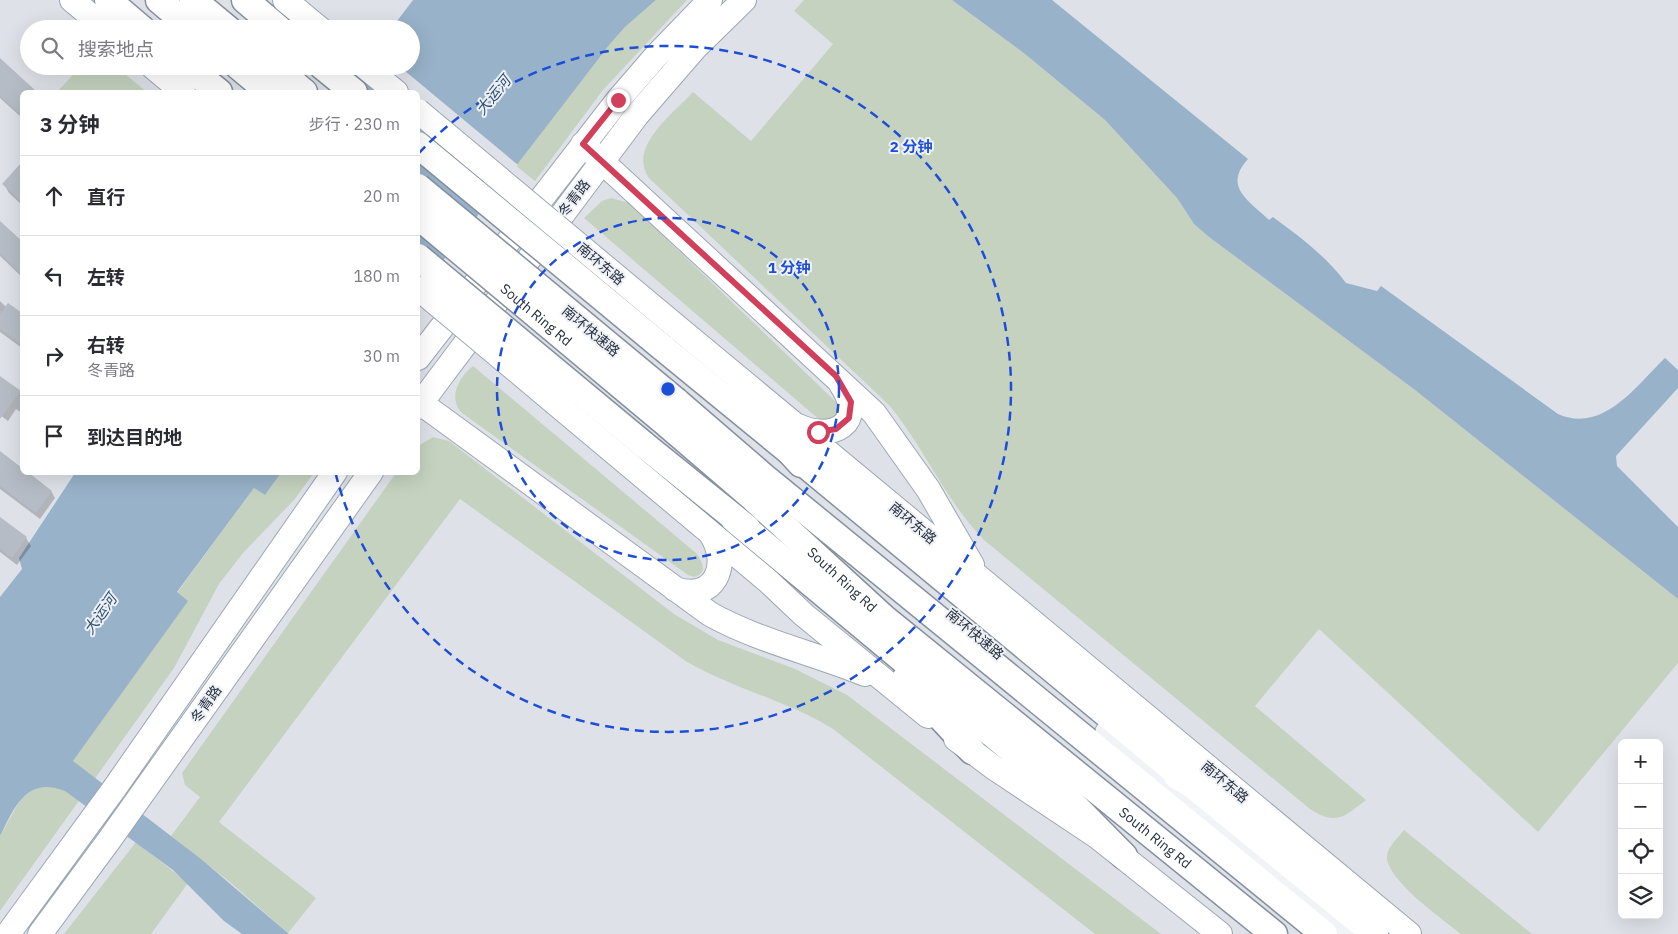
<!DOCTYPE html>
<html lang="zh">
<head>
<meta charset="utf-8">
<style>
	body { margin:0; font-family:"IBM Plex Sans","Noto Sans SC",sans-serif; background:#f2f2f3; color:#2b2b33 }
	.controls { position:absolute; right:15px; bottom:15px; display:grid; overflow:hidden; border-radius:8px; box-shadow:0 5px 20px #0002 }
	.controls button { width:45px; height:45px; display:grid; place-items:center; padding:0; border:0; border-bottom:1px solid #e1e1e2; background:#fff; color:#2b2b33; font:25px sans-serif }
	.stop { position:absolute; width:15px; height:15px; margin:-11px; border:4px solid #d13f5b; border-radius:50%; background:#fff }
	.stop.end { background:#d13f5b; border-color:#fff; box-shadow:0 1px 5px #0008 }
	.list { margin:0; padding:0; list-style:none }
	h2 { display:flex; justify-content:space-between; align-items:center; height:65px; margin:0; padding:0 20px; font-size:21px }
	h2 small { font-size:16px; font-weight:400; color:#7c7c81 }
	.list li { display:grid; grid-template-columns:32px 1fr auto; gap:15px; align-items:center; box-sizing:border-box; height:80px; padding:0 20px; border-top:1px solid #e1e1e2 }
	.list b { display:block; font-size:19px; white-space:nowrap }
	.list p { margin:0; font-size:16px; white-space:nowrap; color:#7c7c81 }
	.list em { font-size:16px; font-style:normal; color:#7c7c81 }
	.icon { flex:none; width:28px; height:28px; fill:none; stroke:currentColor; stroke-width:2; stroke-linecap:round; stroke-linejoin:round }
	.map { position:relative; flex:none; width:1678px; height:934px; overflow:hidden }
	.search { position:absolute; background:#fff; box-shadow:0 5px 20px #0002; left:20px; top:20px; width:400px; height:55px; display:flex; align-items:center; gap:12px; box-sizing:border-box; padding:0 18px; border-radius:28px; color:#7c7c81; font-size:19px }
	.panel { position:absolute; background:#fff; box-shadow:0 5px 20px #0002; left:20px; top:90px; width:400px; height:385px; border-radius:8px }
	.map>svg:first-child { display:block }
	.green { fill:#c5d2bf }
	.water { fill:#98b2c9 }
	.pier { fill:#dee2e8 }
	.shadow { fill:#0003 }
	.building { fill:#b5bcc5 }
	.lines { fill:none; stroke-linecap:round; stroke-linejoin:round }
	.minor-casing { stroke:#a3a9b2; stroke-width:21 }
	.major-casing { stroke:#9da7b4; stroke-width:26 }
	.highway-casing { stroke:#85909f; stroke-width:29 }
	.minor { stroke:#f1f3f6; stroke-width:19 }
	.major { stroke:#fff; stroke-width:24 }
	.highway { stroke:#fff; stroke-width:26 }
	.major-bridge-casing { stroke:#9da7b4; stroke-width:26; stroke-linecap:butt }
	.highway-bridge-casing { stroke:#85909f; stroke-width:29; stroke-linecap:butt }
	.major-bridge { stroke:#fff; stroke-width:24 }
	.highway-bridge { stroke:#fff; stroke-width:26 }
	.route { stroke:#d13f5b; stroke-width:6 }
	.ring { fill:none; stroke:#1d4ed8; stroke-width:2.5; stroke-dasharray:9 6 }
	.labels { text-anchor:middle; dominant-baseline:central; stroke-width:4; stroke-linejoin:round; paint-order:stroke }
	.street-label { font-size:14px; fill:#27313f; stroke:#eef1f6 }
	.water-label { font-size:15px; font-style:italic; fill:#305174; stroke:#eef1f6 }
	.centre { fill:#1d4ed8; stroke:#eef1f6; stroke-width:2.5 }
	.ring-label { font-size:15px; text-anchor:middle; font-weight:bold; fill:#1d4ed8; stroke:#eef1f6; stroke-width:4; stroke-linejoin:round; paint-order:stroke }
</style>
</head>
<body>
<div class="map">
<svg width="1678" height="934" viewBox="0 0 1678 934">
	<rect width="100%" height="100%" fill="#dee2e8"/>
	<path class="green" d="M656,0h31l-84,90 -68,91 -20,-16 95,-121 15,-17z
		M804,0h148l73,54 80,66 72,78 17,26 15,13 206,153 263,209v64l-140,169 -219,-203 -64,77 111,94c-22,17 -30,26 -56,9l-326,-269c-39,-40 -60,-93 -95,-135l-240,-227c-22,-31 24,-64 44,-86l58,49 82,-97 -39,-33z
		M81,66h34l32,26h-90z
		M611,198l18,5 207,199 3,8 -9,13 -9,-2 -237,-203 18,-17z
		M473,366l223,187c7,9 12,20 -2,24l-6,-2 -226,-162c-15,-16 -2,-37 11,-47z
		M433,437l16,4 225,173 44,26 77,29 52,26 314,239h-66l-262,-205c-45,-28 -99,-40 -146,-67l-227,-163 -241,323 97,76 -28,35 -57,-50 -60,-47 29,-39 -15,-12 -3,-12 214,-300 22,-1v-26z
		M281,473h33l-20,27 -51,53 -24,31 -45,84 -174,243v-75l23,-41 50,-34 114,-160 -10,-8 77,-105 11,7z
		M1404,830l128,104h-71c-18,-15 -75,-54 -74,-78 1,-10 11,-18 17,-26z
		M136,842l52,41 -37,51h-87z"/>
	<path class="water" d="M413,0h243l-31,27 -15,17 -192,249v-201h-54l4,-26h43v-37h-20z
		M952,0h100l196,159c-25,28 0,41 21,61l4,-3c26,19 54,40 73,66l31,8 4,-5 177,128c45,20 78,-28 107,-56l13,12v18l-62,68 1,10 61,61v72l-263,-209 -206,-153 -15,-13 -17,-26 -72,-78 -80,-66z
		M75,473h206l-16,22 -11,-7 -77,104 11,9 -115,160 128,98 88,75h-47l-18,-13 -51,-51 -108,-79c-39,-15 -50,16 -65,45v-239l22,-28 -3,-11z"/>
	<path class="pier" d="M366,66h33l119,99 -21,27 -79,-66v-34h-40z"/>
	<path class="shadow" d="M0,60l36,32h-14v26l-22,-20z
		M22,164v41l-13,-12 -5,-9z
		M0,222l22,21v34l-22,-21z
		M0,301l6,6 2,-3 14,10v34l-22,-16z
		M0,377l22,17v19l-6,-4 -8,12 -8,-6z
		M0,453l22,17v2l29,19 4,7 -15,21 -40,-30z
		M0,519l26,19 5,8 -14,19 -17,-13z"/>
	<path class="building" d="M0,58l37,34h-15v24l-22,-20z
		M22,162v40l-20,-18z
		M0,221l22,20v34l-22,-21z
		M8,303l14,10v32l-22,-16v-15z
		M0,376l21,15 -21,28z
		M0,451l22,17v4h6l24,19 -16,22 -36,-27z
		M0,517l27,20 -15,21 -12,-9z"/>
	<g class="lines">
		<g class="minor-casing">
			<path id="minor" d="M1105,731l245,203"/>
		</g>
		<g class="major-casing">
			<path id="major" d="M72,0l35,29
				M285,0l35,29
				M152,66l31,26
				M364,66l32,26
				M583,144l291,269 54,76 44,76
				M677,327l732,607
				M418,358l200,-258 38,-44 54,-56
				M418,401l292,213c48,27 104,39 155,60
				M418,407l219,-292 58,-67 49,-48
				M798,426c35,16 69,-3 43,-42
				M627,463l141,118 36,34 124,101
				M675,589c40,13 56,-24 36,-55
				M956,739l37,28 105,70 122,97
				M8,934l106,-145 221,-317
				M40,934l70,-95 261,-367"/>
		</g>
		<g class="highway-casing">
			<g id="highway">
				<path d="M108,0l34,29"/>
				<path d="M159,0l34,29"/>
				<path d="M193,0l35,29"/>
				<path d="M245,0l34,29"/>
				<path d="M187,66l32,26"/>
				<path d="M238,66l31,26"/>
				<path d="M273,66l31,26"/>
				<path d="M322,66l32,26"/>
				<path d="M662,347l127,104 12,13"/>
				<path d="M676,401l88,76 560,457"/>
				<path id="s1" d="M661,419l92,79 131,120 390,316"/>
				<path d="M643,444l104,84"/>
				<path d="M789,451l402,333"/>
				<path d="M734,519l322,268 68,69"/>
				<path d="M905,679l67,72"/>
				<path d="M1177,776l14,8 184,150"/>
			</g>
		</g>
		<use href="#minor" class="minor"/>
		<use href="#major" class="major"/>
		<use href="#highway" class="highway"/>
		<g class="major-bridge-casing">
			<path id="major-bridge" d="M418,111l259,216
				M418,288l209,175"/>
		</g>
		<g class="highway-bridge-casing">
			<g id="highway-bridge">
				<path d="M418,145l244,202"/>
				<path d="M418,187l258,214"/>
				<path id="s2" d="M418,216l243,203"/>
				<path d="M418,257l225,187"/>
			</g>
		</g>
		<use href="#major-bridge" class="major-bridge"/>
		<use href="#highway-bridge" class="highway-bridge"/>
	</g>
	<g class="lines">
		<path class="route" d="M618,100l-35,44 253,232 15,26 -2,16 -13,11 -18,3"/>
	</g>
	<g class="ring">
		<circle cx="668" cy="389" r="171"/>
		<path d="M419 153A343 343 0 1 1 336 475"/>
	</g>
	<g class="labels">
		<g class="street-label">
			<text transform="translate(574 198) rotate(-53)">冬青路</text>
			<text transform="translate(601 264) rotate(40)">南环东路</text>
			<text stroke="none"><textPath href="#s2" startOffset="154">South Ring Rd</textPath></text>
			<text transform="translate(591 331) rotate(40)">南环快速路</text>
			<text transform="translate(913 523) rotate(40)">南环东路</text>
			<text stroke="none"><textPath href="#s1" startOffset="242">South Ring Rd</textPath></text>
			<text transform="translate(975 634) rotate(40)">南环快速路</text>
			<text transform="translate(206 704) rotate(-55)">冬青路</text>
			<text transform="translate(1225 782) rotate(40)">南环东路</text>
			<text stroke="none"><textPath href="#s1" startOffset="648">South Ring Rd</textPath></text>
		</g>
		<g class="water-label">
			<text transform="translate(493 95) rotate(-51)">大运河</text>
			<text transform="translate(100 614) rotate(-55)">大运河</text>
		</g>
	</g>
	<circle cx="668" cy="389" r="8" class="centre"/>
	<g class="ring-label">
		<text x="911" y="152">2 分钟</text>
		<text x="789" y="273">1 分钟</text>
	</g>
</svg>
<div class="controls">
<button>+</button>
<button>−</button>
<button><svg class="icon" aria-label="locate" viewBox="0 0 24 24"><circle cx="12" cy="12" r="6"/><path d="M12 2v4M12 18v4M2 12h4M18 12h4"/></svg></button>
<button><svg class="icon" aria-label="layers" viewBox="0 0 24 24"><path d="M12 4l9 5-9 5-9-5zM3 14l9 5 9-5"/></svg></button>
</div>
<div class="stop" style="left:818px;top:432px"></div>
<div class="stop end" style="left:618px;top:100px"></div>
<div class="search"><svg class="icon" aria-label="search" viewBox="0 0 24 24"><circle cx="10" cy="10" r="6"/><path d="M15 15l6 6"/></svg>搜索地点</div>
<section class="panel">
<h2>3 分钟<small>步行 · 230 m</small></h2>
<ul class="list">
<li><svg class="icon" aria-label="ahead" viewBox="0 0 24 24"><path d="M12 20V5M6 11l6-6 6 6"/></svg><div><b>直行</b></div><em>20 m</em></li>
<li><svg class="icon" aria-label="left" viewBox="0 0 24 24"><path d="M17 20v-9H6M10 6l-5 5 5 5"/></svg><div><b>左转</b></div><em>180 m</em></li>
<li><svg class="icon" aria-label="right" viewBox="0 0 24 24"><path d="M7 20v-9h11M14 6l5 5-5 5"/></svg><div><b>右转</b><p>冬青路</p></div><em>30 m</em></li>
<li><svg class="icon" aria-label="arrive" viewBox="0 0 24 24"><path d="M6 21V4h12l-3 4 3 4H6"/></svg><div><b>到达目的地</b></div></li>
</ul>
</section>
</div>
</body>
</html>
